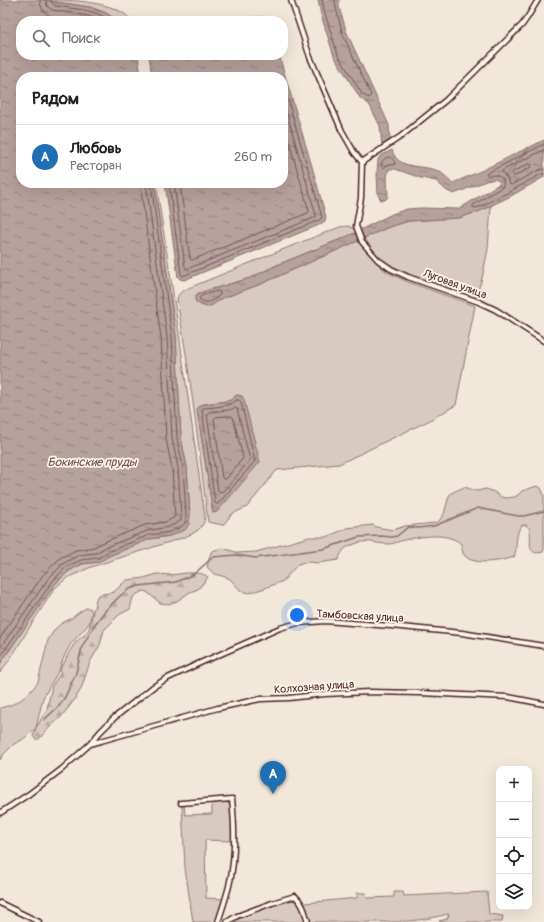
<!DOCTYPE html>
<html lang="ru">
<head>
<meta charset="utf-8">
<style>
	body { margin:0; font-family:Pangolin,sans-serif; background:#f6f6f6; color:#202124 }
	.controls { position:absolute; right:12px; bottom:12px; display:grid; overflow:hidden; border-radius:8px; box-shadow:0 4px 16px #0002 }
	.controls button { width:36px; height:36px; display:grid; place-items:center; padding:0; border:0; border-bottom:1px solid #e0e0e0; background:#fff; color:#202124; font:20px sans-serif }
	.you { position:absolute; left:297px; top:615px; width:14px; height:14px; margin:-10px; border:3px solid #fff; border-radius:50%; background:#1a73e8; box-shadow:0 0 0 6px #1a73e833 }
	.badge { display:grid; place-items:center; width:26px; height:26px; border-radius:50%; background:#1f6fb2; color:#fff; font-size:13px; font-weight:700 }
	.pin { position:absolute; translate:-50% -33px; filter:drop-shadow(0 1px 2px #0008) }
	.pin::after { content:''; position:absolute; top:21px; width:14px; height:12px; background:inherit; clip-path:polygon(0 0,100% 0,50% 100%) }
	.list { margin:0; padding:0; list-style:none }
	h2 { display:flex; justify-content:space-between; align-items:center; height:52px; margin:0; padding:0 16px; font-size:17px }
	h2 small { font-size:13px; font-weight:400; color:#757577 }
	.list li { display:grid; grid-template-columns:26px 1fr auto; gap:12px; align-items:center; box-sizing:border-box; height:64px; padding:0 16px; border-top:1px solid #e0e0e0 }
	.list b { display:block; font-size:15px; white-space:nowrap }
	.list p { margin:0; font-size:13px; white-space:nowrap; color:#757577 }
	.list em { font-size:13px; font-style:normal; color:#757577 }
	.icon { flex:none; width:22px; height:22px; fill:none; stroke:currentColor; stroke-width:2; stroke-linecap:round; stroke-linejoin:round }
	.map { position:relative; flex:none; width:544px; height:922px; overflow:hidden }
	.search { position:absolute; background:#fff; box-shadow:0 4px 16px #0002; left:16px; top:16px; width:272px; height:44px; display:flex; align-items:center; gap:10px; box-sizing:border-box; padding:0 14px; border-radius:16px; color:#757577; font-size:15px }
	.panel { position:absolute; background:#fff; box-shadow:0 4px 16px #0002; left:16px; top:72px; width:272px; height:116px; border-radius:16px }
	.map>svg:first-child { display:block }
	.green { fill:#d8cac0; stroke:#917476; fill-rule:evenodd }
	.forest { fill:url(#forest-firs); stroke:#917476 }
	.water { fill:url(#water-ripples); stroke:#8b6d6f }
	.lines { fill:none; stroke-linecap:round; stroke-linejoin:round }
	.shore { stroke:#755358; stroke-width:1 }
	.stream { stroke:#8b6d6f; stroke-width:1.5 }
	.minor-casing { stroke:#4a1f2b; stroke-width:7 }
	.minor { stroke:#fcf5e5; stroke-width:4 }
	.labels { text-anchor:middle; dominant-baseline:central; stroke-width:3.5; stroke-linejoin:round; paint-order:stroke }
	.street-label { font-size:11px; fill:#4a1f2b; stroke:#fcf5e5 }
	.water-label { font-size:12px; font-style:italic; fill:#704c53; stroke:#fcf5e5 }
</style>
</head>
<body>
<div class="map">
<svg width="544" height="922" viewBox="0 0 544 922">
	<defs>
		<pattern id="forest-firs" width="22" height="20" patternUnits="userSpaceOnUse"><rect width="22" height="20" fill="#d8cac0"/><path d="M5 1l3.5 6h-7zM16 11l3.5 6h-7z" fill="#bbada5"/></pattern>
		<pattern id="water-ripples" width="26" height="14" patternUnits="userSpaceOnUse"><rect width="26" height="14" fill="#b6a19c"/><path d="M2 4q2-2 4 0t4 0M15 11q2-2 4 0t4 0" fill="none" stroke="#96837f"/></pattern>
	</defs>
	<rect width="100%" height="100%" fill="#f1e8da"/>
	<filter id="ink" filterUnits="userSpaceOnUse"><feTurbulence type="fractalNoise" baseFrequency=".025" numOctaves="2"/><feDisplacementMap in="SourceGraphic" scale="8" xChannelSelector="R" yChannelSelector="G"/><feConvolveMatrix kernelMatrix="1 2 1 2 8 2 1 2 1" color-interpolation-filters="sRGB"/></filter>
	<g filter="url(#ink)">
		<path class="green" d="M43,0c26,0 73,0 89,21h-14l-12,-8 -16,-6z
			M154,183h2l19,123 30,211c-1,12 -11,16 -20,20l-94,30 -24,11 -11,9 -5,7 -17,26 -20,33 -14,20v-9l55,-80 14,-13 13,-7 17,-2 10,-6 41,-17 20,-3 20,-21 -3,-48 -6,-29 -5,-102z
			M491,206l-3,43 -6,29 -7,22 -43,-16 -39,-16 -10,-6 -19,-24 25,-11 20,-6 50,-3 21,-7z
			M348,226l6,3 3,3 -16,7 -64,26 -27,13 -51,15 -3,2 -1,4 1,3 5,3 6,2 5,-2 11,-7 38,-14 99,-44 14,20 9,9 4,3 21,10 67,24 -19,99 -26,15 -91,44 -62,6 -30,37 -15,7 -9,11 -15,-3c-9,-74 -18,-149 -31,-223 1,-7 8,-9 14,-12l103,-42 46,-18zM237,395h1l-25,118 -16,-104 6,-5 24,-3 4,-1z
			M537,486l4,2 3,7v54l-1,3c-18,5 -11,-13 -13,-21 -1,-4 -1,-3 -4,-6h-4c-8,9 -4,22 -8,32 -11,4 -40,9 -49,-1 -3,-3 -3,-8 -4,-12 -2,-2 -5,-4 -8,-5 -14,-6 -35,-2 -49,1 -5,1 -10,4 -15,4 -15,0 -21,-6 -37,1 -9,3 -10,7 -14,15l-20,3 -8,-1 -9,1 -3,1 -15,17 -18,7 -16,5 -8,-2 -11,-12 -4,-2 -12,-3 -7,-7 4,-15 4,-2 8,-2 15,5 18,-1 53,-15h18l20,-9 26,-3 3,2 17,3 12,-4 30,-3 4,-2 5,-7 5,-18 2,-3 13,-6 13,4 9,-2 8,3 7,5 5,1 9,-1 4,-3 3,-3z
			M86,608h4l2,3 -2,10 -2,4 -18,20 -6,12 -5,13 -16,28 -7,30 -14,12 -8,4 -10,10 -4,6v-52c18,-4 27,-11 38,-26l10,-42 7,-11 7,-6 10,-5 6,-5z
			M227,802c9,9 5,27 5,39l-27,-1 1,58 17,1 -7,23h-23l-8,-54 -3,-62 2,-2 1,11 27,-1v-11z
			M394,892h9l1,4 83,-4 2,22 14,2 -1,6h-61l-2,-1 8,-2 2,-5c-14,3 -35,8 -48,7l-1,1h-90l-5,-19 52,-5v-5h9l1,5 27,-1z
			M290,900c12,1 13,13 16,22h-74l25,-11z"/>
		<path class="forest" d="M187,573c7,0 15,-1 21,4l-2,3 -8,9 -8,3 -13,9 -8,3 -9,-1 -13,-11 -4,-1 -4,2 -6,4 -3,12 -11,6 -15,15 -4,15 -10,17 -9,27 -6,10 -13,17 -15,14 -8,9h-4l-2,-3 3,-8 11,-19 5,-23 8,-12 1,-8 2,-1c4,-8 8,-18 14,-24 4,-4 9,-6 12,-12l7,-30 2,-4 4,-1 8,-1 4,-1 9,-9 4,-3 17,-2 13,-4 13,1z"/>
		<path class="water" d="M0,0h42l48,7 16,6 12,8h-97v34h117l3,22h-120v106h133l22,153 5,102 6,29 3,48 -1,9 -4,6 -15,6 -20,3 -41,17 -10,6 -17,2 -13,7 -14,13 -55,80z
			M318,0h21v7l8,26 42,92 1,18 -8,3 -2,-20 -11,-22 -9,-6 -26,-42 -13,-41z
			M262,17l5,2 1,2h-117l3,-1z
			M149,55h130l32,108 15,54 -1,4 -6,4 -135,55 -4,-1 -2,-2 -13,-94h118v-106h-131z
			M544,140v37l-33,19 -31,15 -21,7 -50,3 -20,6 -25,11 -4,-8 32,-16 15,-5 14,-1 38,1 43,-27 28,-35z
			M529,147l-29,35 -5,-3 -9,2 -32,13 -7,-3 -11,-10 -15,-3 -26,-9h-6l-2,8 1,20 -3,3h-4l-3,-5 -1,-22 1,-13 2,-4 12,-6c6,21 31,14 46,21 6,3 10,8 15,12l30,-13z
			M357,232l3,8 -99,44 -38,14 -11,7 -5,2 -6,-2 -5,-3 -1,-3 1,-4 3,-2 51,-15 27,-13 64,-26z
			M237,395l5,1 2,4 16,62 -43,50 -4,1 -16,-104 3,-4 27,-4 4,-1z"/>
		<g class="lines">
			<path class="shore" d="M40,0c0,9 5,14 13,17l30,4
				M46,0l1,6 5,4 36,6 14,5
				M51,0l1,3 3,3c19,3 40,3 56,15
				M322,0l3,14 13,41 24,39 7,4 2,-3 -28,-60 -7,-27 -1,-8
				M544,144l-57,29v2l1,1c2,0 4,-1 7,-1 6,1 11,6 7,12l-29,18v2l2,1 4,-1 30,-15 32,-18h3
				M544,150l-41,20 -1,2 5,6 2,6 2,1 28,-15 5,-1
				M388,157c3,0 7,4 7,7 -2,2 -4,0 -7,1 -3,1 -3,2 -5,3l-2,-2c1,-5 2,-7 7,-9z
				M529,164l3,1 -1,2 -16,9h-2l-1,-2 1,-2z
				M169,183l12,91 2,2 134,-55 4,-2 1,-2 -39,-134
				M174,183l11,84 2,2 129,-52v-2l-33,-115
				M180,183l10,76 2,1 116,-47 1,-2 -26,-90
				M218,291l2,1v3c-8,5 -12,11 -21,4l2,-3z
				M237,400h2l2,2 14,59 -37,43h-1l-2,-1 -13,-93 1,-2c11,-1 26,-1 34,-8z
				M235,408l2,1 13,51c-6,7 -23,29 -30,33l-2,-2 -11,-77 2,-2 20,-2z
				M231,416l2,1 10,41 -17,21h-2l-2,-1 -8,-59 2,-2z
				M0,638l43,-63 17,-17 16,-8 18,-3 10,-5 41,-17 21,-3 9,-5 -3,-48 -6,-30 -5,-101 -21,-155
				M0,648l48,-69 16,-16 15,-8 17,-2 10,-6 41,-16 21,-4 11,-5 2,-2v-5l-3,-47 -6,-30 -5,-101 -21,-154
				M0,657l52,-75 14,-15 15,-7 17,-2 10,-6 41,-17 21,-3 12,-6 4,-4v-7l-3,-48 -6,-29 -5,-101 -21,-154"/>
			<path class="stream" d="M44,720l15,-14 6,-9 11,-24 6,-26 13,-23 10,-13 15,-15 9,-7 10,-3 37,-4 18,-8 19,-17 23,-2 20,3 67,-9 36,-12 22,-1 11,1 5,-1 11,-9 11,1 15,-2 44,-18 40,8h6l20,-5"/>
			<g class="minor-casing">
				<path id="minor" d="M291,0l19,57 32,74 12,21 8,10 -1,36 -5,28 6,16 16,18 13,9 17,8 71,25 17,8 48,31
					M362,162l38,-25 46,-37 76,-75 5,-7 11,-18
					M90,744l128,-36 42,-9 29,-1 35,-4 46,-2 50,1 88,4 36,7
					M181,803l51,-4c3,29 4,59 -3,87 -3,12 -7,24 -11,36
					M0,813l29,-19 33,-25 28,-25 10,-12 14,-14 39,-31 13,-8 34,-16 80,-35 18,-5 27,-2 66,5 71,7 82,13
					M0,903l39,19
					M227,922l10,-6 35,-13 23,-7c8,7 10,16 13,26"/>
			</g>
			<use href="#minor" class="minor"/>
		</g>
	</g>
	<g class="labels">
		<g class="street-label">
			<text transform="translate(455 284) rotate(20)">Луговая улица</text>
			<text transform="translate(360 616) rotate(3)">Тамбовская улица</text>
			<text transform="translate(314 687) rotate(-4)">Колхозная улица</text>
		</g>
		<g class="water-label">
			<text x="92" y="462">Бокинские пруды</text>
		</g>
	</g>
</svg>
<div class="controls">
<button>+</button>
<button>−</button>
<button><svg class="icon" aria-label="locate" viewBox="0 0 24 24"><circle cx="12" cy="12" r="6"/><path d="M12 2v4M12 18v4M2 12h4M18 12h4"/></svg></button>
<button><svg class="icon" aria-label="layers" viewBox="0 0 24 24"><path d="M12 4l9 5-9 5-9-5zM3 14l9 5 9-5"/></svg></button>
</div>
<div class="you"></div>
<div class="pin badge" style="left:273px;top:794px">A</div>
<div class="search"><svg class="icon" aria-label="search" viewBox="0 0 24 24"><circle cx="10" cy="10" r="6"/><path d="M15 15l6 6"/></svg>Поиск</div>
<section class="panel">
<h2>Рядом<small></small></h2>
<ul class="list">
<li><span class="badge">A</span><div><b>Любовь</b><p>Ресторан</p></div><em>260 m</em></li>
</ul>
</section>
</div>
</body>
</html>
